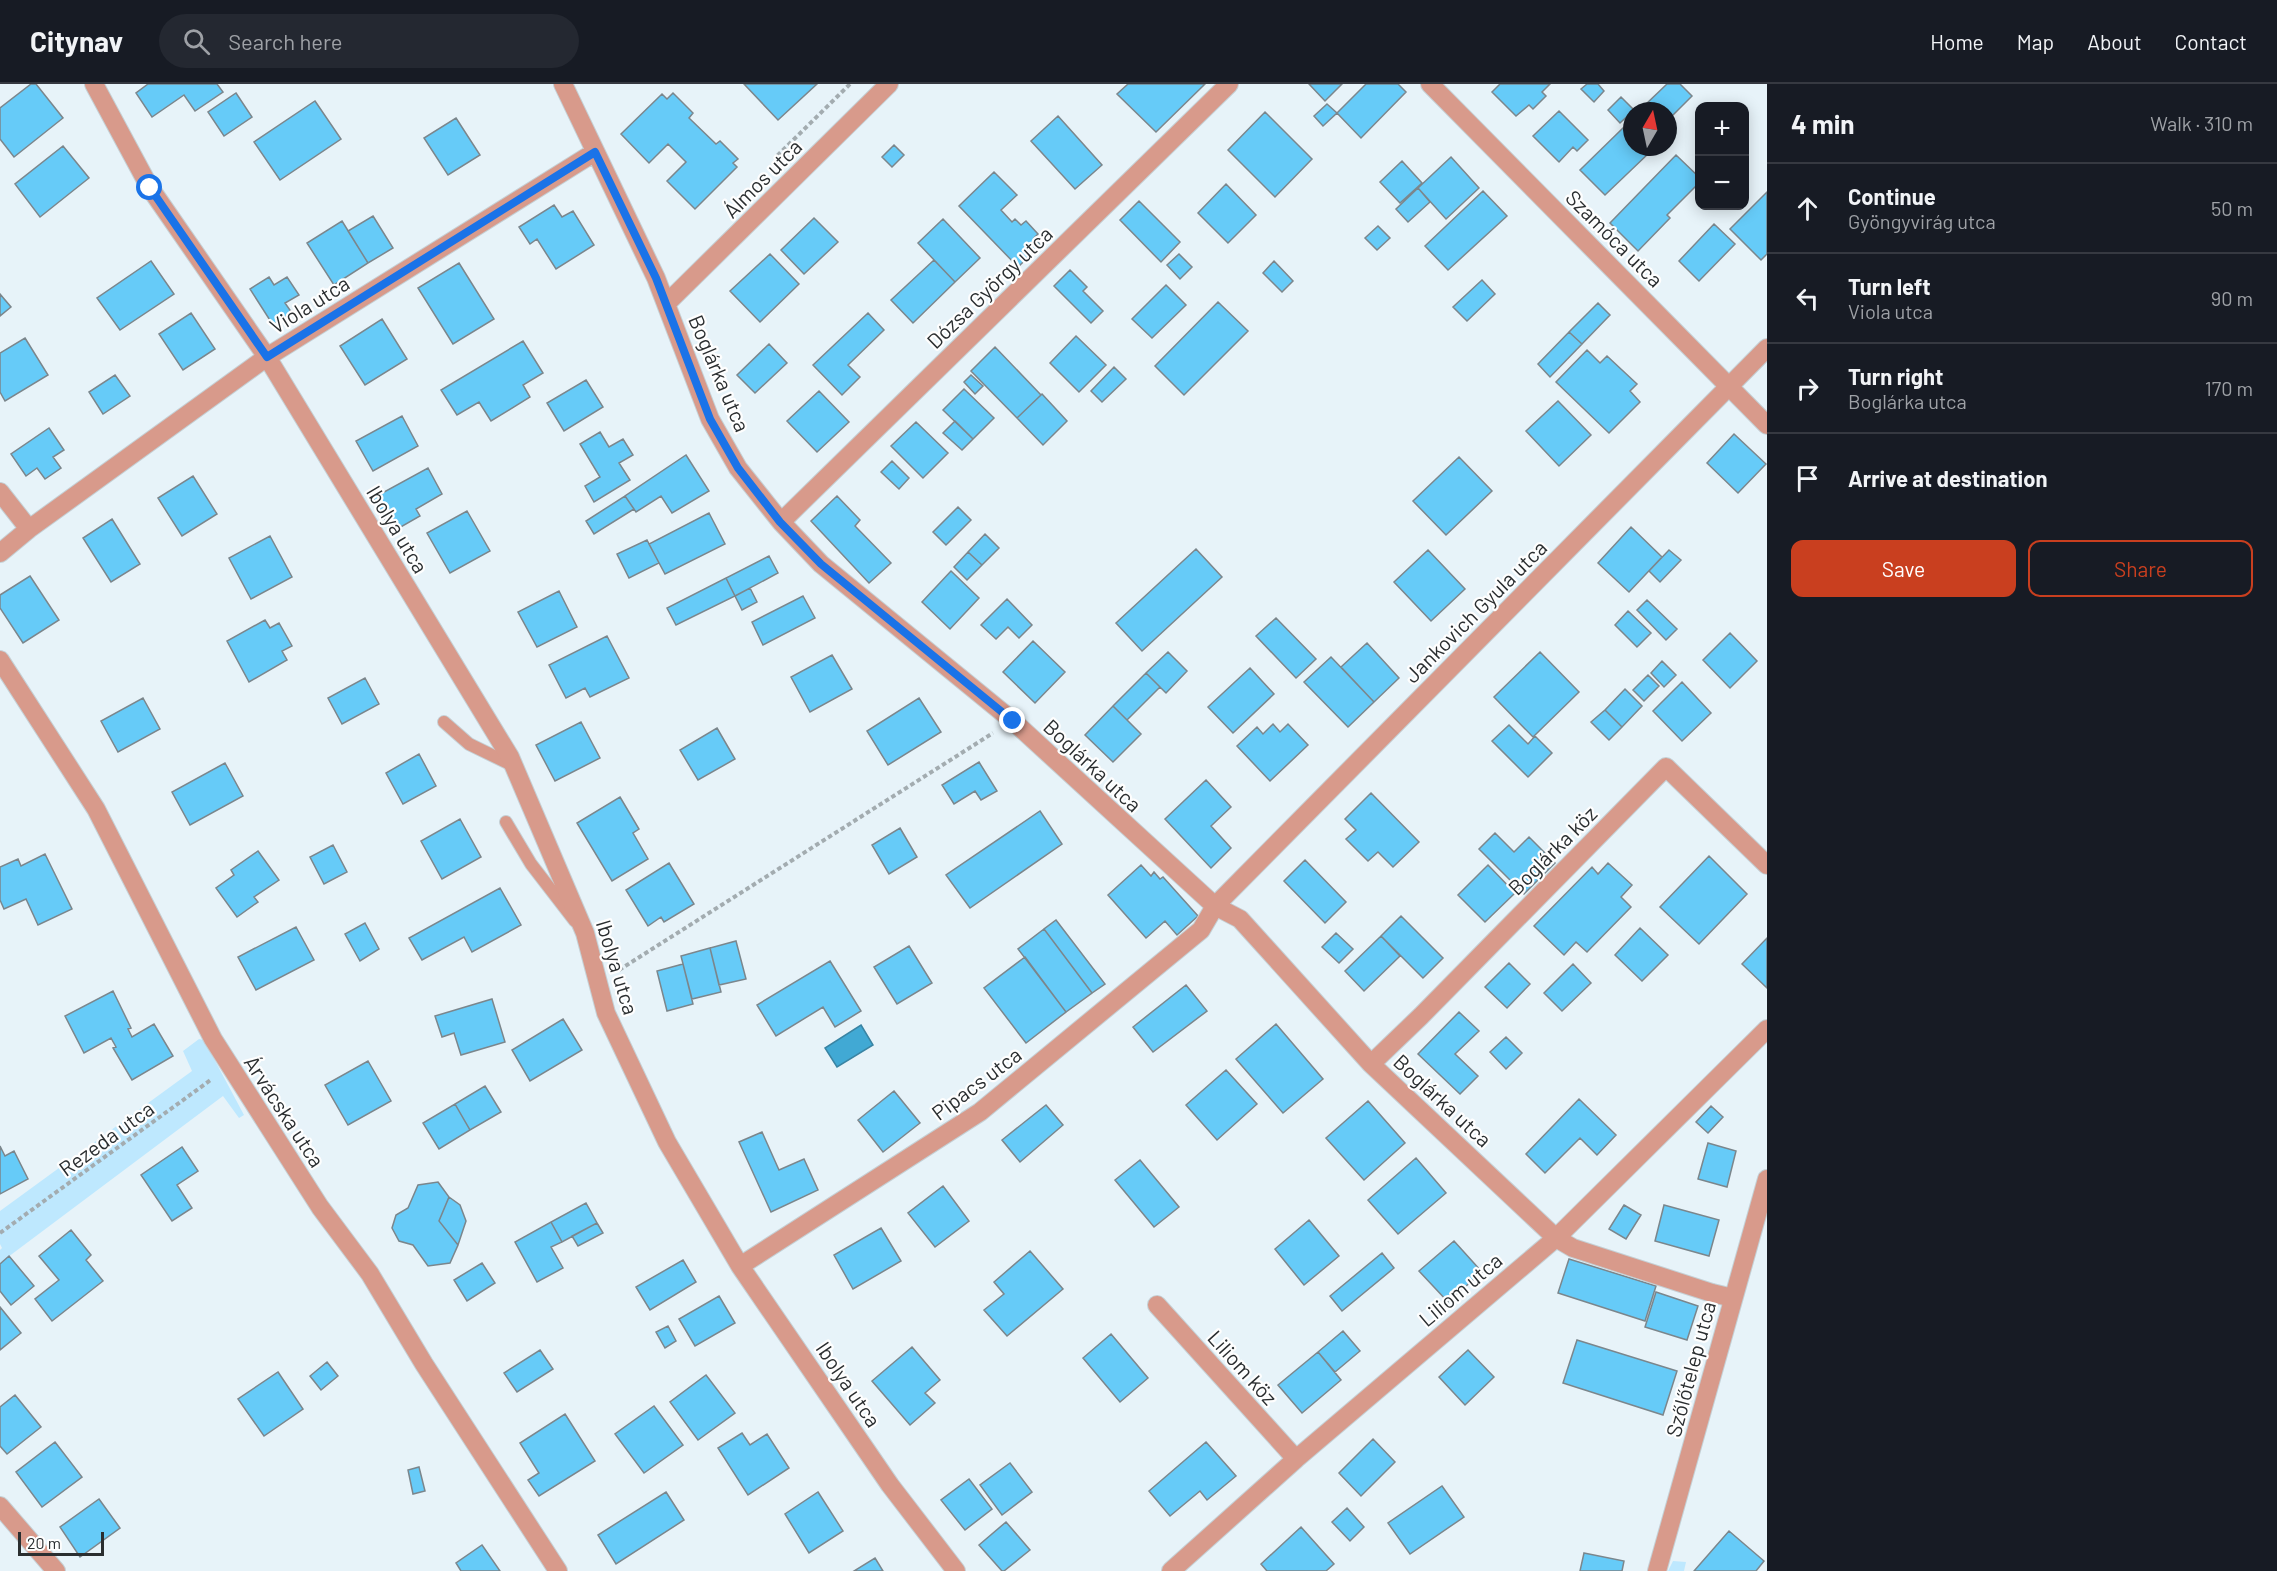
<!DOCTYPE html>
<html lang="en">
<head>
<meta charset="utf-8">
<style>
	body { margin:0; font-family:Barlow,sans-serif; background:#242831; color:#f1f3f6 }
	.controls { position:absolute; right:18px; top:18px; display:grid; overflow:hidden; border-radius:12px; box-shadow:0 3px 15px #0003 }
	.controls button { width:54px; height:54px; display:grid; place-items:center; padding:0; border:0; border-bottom:2px solid #363941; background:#171b24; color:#f1f3f6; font:30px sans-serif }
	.compass { position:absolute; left:1623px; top:18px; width:54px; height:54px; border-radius:50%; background:#171b24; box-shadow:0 3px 15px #0003; rotate:9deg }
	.scale { position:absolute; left:18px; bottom:15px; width:86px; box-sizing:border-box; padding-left:6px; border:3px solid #2a2e30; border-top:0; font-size:16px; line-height:21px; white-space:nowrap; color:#2a2e30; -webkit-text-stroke:4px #fefefe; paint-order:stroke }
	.stop { position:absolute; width:18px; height:18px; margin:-14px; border:4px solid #1a73e8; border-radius:50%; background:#fff }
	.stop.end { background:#1a73e8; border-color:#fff; box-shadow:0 2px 6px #0008 }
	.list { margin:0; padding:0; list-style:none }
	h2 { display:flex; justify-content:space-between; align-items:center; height:78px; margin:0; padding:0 24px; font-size:26px }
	h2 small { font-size:20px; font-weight:400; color:#9ea1a6 }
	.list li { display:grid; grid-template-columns:39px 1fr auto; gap:18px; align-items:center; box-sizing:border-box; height:90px; padding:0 24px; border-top:2px solid #363941 }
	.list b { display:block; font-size:22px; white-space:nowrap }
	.list p { margin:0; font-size:20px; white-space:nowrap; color:#9ea1a6 }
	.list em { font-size:20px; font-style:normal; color:#9ea1a6 }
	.actions { display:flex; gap:12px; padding:18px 24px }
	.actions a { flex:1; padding:14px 0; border:2px solid #c93f1f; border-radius:12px; text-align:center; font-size:21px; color:#c93f1f }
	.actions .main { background:#c93f1f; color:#fff }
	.icon { flex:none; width:33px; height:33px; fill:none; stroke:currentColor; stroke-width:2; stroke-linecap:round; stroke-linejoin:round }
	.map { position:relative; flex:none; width:1767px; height:1487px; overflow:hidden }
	header { display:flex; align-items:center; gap:36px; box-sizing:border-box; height:84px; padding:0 30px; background:#171b24; border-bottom:2px solid #363941 }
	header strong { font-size:28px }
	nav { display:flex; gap:33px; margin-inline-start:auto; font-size:21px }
	.search { width:420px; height:54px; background:#242831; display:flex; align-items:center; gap:15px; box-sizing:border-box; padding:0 21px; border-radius:33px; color:#9ea1a6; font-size:22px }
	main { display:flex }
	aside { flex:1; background:#171b24 }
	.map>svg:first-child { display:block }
	.green { fill:#bee8fe }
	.water { fill:#41a9d4; stroke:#3a84a3; stroke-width:1.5 }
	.building { fill:#66cbf8; stroke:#7b868c; stroke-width:1.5 }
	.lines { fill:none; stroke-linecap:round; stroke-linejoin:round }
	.lane-casing { stroke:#c5d0d5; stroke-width:14 }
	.street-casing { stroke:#c5d0d5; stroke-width:20 }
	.path { stroke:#a3acb0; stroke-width:4; stroke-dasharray:4.5 3; stroke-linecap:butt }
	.lane { stroke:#d89a8b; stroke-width:12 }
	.street { stroke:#d89a8b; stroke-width:18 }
	.route { stroke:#1a73e8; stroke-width:8 }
	.labels { text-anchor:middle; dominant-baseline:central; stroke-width:4.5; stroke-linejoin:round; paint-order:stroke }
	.street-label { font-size:21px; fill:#2a2e30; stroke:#fefefe }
</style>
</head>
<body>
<header>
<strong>Citynav</strong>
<div class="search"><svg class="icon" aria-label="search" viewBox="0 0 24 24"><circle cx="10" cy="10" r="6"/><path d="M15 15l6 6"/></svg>Search here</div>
<nav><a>Home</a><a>Map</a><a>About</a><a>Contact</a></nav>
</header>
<main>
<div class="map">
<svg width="1767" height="1487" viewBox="0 0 1767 1487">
	<rect width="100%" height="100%" fill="#e7f3f9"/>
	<path class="green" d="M199,955l5,1 40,75 -5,3 -16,-22 -223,167v-13l2,-2 -2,-4v-33l192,-140 -9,-20z
		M1673,1477l13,1 -2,9h-16z"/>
	<path class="water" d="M861,941l12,20 -36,22 -12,-19z"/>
	<path class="building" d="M31,0h5l27,34 -49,39 -14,-18v-31z
		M148,0h69l6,8 -28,19 -11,-16 -32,22 -16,-24z
		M744,0h73l-39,36z
		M1128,0h77l-49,48 -39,-38z
		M1309,0h33l-17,17z
		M1366,0h32l8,8 -45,46 -24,-25z
		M1500,0h50l-8,8 4,4 -13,13 -4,-4 -13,11 -24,-24z
		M1587,0h11l6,7 -10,11 -13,-13z
		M1667,0h13l12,12 -24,24v-9h-19l-5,-5z
		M236,9l16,24 -28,19 -16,-24z
		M673,9l20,20 -4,5 27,26 4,-3 18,18 -5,4 4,4 -42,42 -28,-28 19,-19 -18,-18 -19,19 -28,-29 41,-40 5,5z
		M1621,13l13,13 -14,13 -12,-13z
		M315,17l26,38 -61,41 -26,-38z
		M1327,20l10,9 -14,13 -9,-10z
		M1559,27l29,29 -11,11 -4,-4 -14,15 -26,-26z
		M1265,28l47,47 -37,38 -47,-47z
		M1058,32l44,49 -27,24 -44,-48z
		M456,34l24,37 -32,20 -24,-37z
		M1624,43l8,8v12h12l5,6 -44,42 -25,-25z
		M894,61l10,10 -12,12 -10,-10z
		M63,62l26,32 -49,39 -25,-33z
		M1676,71l24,23v4l-33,33 3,3 -32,33 -28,-28z
		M1451,73l28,31 -33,31 -28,-31z
		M1402,77l20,22 -22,20 -20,-21z
		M994,88l23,23 -16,15 11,12 3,-3 6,6 5,-4 12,13 -4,4 7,7 -23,22 -59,-61z
		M1226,100l30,31 -28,28 -30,-30z
		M1418,104l12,14 -22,20 -12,-13z
		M1483,107l24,25 -59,54 -23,-24z
		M1767,108v62l-6,6 -31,-31z
		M1139,117l41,41 -19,20 -41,-42z
		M554,121l8,12 11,-6 21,34 -38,24 -19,-30 -7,5 -11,-17z
		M373,132l20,32 -25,15 -20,-32z
		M814,134l24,24 -34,32 -23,-24z
		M943,135l37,39 -25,24 -37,-39z
		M342,137l26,42 -34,22 -27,-42z
		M1714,140l21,20 -36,37 -20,-20z
		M1378,142l12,12 -13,12 -12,-12z
		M770,170l29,30 -39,38 -30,-31z
		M1179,170l13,13 -12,12 -13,-14z
		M934,176l21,22 -42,41 -22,-23z
		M151,177l23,33 -54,36 -23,-32z
		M1274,177l19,20 -11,11 -19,-19z
		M459,179l35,56 -41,25 -35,-56z
		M1070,186l17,17 -4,4 20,20 -12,12 -37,-37z
		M269,193l5,8 13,-8 12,18 -14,8 7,10 -19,12 -23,-36z
		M1482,196l13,14 -28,27 -14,-14z
		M1166,201l20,20 -34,33 -20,-19z
		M0,210l11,13 -11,9z
		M1218,218l30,29 -64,64 -29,-29z
		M1598,219l12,12 -28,29 -13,-12z
		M191,229l24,36 -32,21 -24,-36z
		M868,229l16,17 -36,35 12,12 -18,18 -29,-30z
		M382,235l25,40 -42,26 -25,-39z
		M1569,248l13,12 -32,33 -12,-13z
		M1076,252l30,29 -27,27 -29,-29z
		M25,254l23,37 -43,26 -5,-9v-39z
		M523,257l20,32 -20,12 7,12 -39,24 -12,-19 -22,13 -16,-25z
		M769,260l18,19 -32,30 -18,-18z
		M995,263l46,48 -24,23 -46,-47z
		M1587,266l13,13 7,-7 30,28 -7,7 10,11 -31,31 -53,-51z
		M1114,283l12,12 -24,23 -11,-11z
		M115,291l15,21 -27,18 -14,-22z
		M971,291l12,11 -8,8 -11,-12z
		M586,296l17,27 -39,24 -17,-28z
		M964,305l30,29 -21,21 -30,-29z
		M819,307l30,31 -32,30 -30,-31z
		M1042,310l25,27 -24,24 -26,-27z
		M1558,317l33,34 -32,31 -33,-35z
		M402,332l16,30 -45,25 -17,-30z
		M955,337l18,18 -11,11 -19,-17z
		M916,338l32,31 -25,25 -32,-32z
		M49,344l15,22 -11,7 8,11 -16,11 -8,-11 -11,8 -15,-22z
		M600,348l9,15 14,-8 10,16 -14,8 11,17 -36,22 -9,-16 15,-9 -20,-33z
		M1734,350l32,30 -28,29 -31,-30z
		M686,371l23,36 -37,22 -11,-17 -25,16 -11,-16z
		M1459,373l33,34 -46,44 -33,-34z
		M892,377l17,17 -10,11 -18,-17z
		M428,384l14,26 -26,15 4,7 -28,16 -19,-34z
		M193,392l24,38 -35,22 -24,-38z
		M625,412l9,13 -40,25 -8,-13z
		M837,412l23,24 -5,6 36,37 -22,20 -58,-62z
		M958,423l13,13 -25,25 -13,-13z
		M467,427l23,40 -40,22 -23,-40z
		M709,429l16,31 -60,30 -16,-30z
		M112,435l28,45 -29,18 -28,-44z
		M1631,443l31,30 -33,35 -31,-29z
		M985,450l14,14 -17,17 -14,-13z
		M270,452l22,41 -41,22 -22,-41z
		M647,456l12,23 -30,15 -12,-24z
		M1196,465l26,28 -80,74 -26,-28z
		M1428,466l37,39 -34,32 -37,-39z
		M1669,466l12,10 -21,22 -11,-11z
		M968,468l14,13 -15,15 -13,-13z
		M769,472l9,17 -43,23 -9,-18z
		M951,487l28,27 -29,31 -28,-27z
		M30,492l29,44 -36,23 -23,-35v-13z
		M726,494l9,18 -59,29 -9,-17z
		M750,504l7,14 -15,8 -7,-14z
		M559,507l18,36 -40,20 -19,-35z
		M803,512l12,22 -52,27 -11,-23z
		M1007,515l25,26 -13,13 -11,-11 -12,12 -15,-14z
		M1647,516l30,29 -11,11 -29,-30z
		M1628,527l23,22 -14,14 -22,-22z
		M1276,534l40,41 -20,19 -40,-42z
		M265,536l5,8 9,-5 13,23 -10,5 5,9 -38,22 -22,-41z
		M1730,549l27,28 -27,27 -27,-28z
		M607,552l22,42 -39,19 -5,-9 -19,10 -17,-33z
		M1033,557l32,31 -30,31 -32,-31z
		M1367,559l32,35 -25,24 -33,-35z
		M1168,568l19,19 -21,22 -20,-20z
		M1540,568l39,40 -46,45 -39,-40z
		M832,571l20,34 -42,23 -19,-35z
		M1331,573l43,45 -26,25 -44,-45z
		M1662,577l14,14 -12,12 -13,-14z
		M1250,584l24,26 -41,39 -25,-26z
		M1146,589l14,14 -33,33 -14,-14z
		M1648,591l11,11 -15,15 -11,-11z
		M365,594l14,26 -37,20 -14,-26z
		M1682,598l29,31 -29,28 -29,-30z
		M1625,605l17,17 -20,21 -17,-17z
		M143,614l17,31 -42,23 -17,-31z
		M919,614l22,34 -53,33 -21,-34z
		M1113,622l28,28 -28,28 -28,-27z
		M1605,626l17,17 -13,13 -18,-18z
		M581,638l19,36 -45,23 -19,-36z
		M1273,640l7,8 8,-8 20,21 -38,36 -33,-35 20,-19 6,7z
		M1509,641l19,19 7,-8 17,17 -24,24 -36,-36z
		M717,644l18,31 -37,21 -18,-30z
		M419,670l17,32 -33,18 -17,-31z
		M979,678l18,29 -16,9 -6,-9 -21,13 -12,-19z
		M225,679l18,33 -53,29 -18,-33z
		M1206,696l25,27 -20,19 20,22 -20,20 -46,-49z
		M1371,709l48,49 -26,25 -15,-15 -10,9 -22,-22 10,-9 -11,-11z
		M620,713l19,32 -6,4 15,26 -36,22 -35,-58z
		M1040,727l22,33 -92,64 -24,-33z
		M460,735l21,38 -39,22 -21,-38z
		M900,744l17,29 -28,17 -17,-29z
		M1495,749l19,19 15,-15 26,26 -31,31 -45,-45z
		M333,761l14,27 -23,12 -14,-27z
		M258,767l21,29 -25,17 4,5 -21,15 -21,-29 18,-13 -3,-5z
		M45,770l27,55 -34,16 -12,-26 -22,10 -4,-9v-33l18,-8 3,7z
		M1709,772l38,38 -48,50 -39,-37z
		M1305,776l41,42 -21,21 -41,-42z
		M669,779l25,41 -30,18 -3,-5 -13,9 -22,-36z
		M1608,779l24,22 -11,12 10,10 -44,45 -11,-10 -12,13 -30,-29 58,-59 6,7z
		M1141,781l10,11 3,-4 6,7 3,-2 35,39 -21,19 -12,-14 -19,17 -38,-43z
		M1488,781l27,28 -30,29 -27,-27z
		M500,804l21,37 -49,27 -8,-15 -42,23 -13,-22z
		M1401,832l42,42 -20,20 -42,-42z
		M1056,836l49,64 -13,9 -48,-64z
		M365,839l14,26 -19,12 -15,-27z
		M296,843l18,33 -58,30 -18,-33z
		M1640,844l28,27 -26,26 -27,-26z
		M1044,845l48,64 -26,19 -48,-63z
		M1336,849l17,16 -14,14 -17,-16z
		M1381,852l19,20 -36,35 -19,-20z
		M1767,854v50l-25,-24z
		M736,857l10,38 -27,6 -9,-37z
		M909,862l23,37 -35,21 -23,-37z
		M710,864l11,44 -29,7 -11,-43z
		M1025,873l41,55 -40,31 -42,-55z
		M830,877l31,50 -26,16 -12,-20 -47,29 -19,-31z
		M1509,879l21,21 -23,24 -22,-21z
		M683,880l10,40 -26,7 -10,-40z
		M1573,880l18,19 -29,28 -18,-18z
		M1186,901l21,26 -54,41 -20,-25z
		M113,907l18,37 -3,1 4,8 22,-13 19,32 -41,24 -19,-32 3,-1 -5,-9 -27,15 -19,-37z
		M492,915l13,43 -44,13 -7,-22 -12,4 -7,-21z
		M1459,928l20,19 -24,23 23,22 -18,18 -42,-40z
		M563,935l19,31 -52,31 -18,-31z
		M1276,940l47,55 -40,34 -47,-54z
		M1506,953l16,16 -16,16 -16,-17z
		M368,977l23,40 -43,24 -23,-40z
		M1226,986l31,34 -40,36 -31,-35z
		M485,1002l16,26 -31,18 -15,-26z
		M894,1007l26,32 -37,29 -25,-32z
		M1579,1015l37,36 -19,20 -17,-17 -35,35 -19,-19z
		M1368,1017l37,42 -41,37 -38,-42z
		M455,1020l15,26 -31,19 -16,-26z
		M1046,1021l17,20 -43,37 -18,-22z
		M1711,1022l12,11 -15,16 -12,-11z
		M762,1048l17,38 25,-11 14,31 -47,22 -32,-70z
		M1708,1059l28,8 -9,36 -29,-8z
		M0,1062l5,10 9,-5 14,28 -28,15z
		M182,1063l16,24 -21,14 15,23 -20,13 -31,-46z
		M1416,1074l30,35 -48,41 -30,-34z
		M1140,1076l39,47 -25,20 -39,-47z
		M438,1098l11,15 -10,24 19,24 -8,18 -22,3 -15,-21 -14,-4 -7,-13 4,-13 12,-7 10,-23z
		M943,1102l26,35 -34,26 -27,-34z
		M449,1113l11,8 6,16 -8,24 -19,-24z
		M586,1119l11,20 -35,19 -11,-20z
		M1624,1121l17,10 -15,24 -17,-10z
		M1664,1121l55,15 -10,36 -54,-15z
		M1309,1136l30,36 -35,29 -29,-36z
		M551,1138l11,20 -11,5 12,21 -26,14 -22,-40z
		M597,1139l6,10 -25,13 -6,-10z
		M881,1144l20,33 -48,28 -19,-34z
		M71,1146l20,25 -5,5 17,21 -51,40 -17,-22 24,-19 -20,-24z
		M1454,1157l28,31 -34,30 -29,-31z
		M1030,1167l33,38 -56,47 -23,-26 20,-16 -10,-12z
		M1382,1169l12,15 -52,43 -12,-15z
		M9,1172l25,30 -23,19 -11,-14v-27z
		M1569,1175l87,27 -11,35 -87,-28z
		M683,1176l13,22 -46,28 -14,-23z
		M482,1179l13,20 -28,18 -13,-21z
		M1656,1208l42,14 -11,34 -42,-13z
		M719,1212l16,27 -40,23 -16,-27z
		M0,1223l21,26 -21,17z
		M668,1242l8,15 -11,7 -9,-16z
		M1343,1247l17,20 -25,21 -17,-20z
		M1111,1250l37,44 -28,24 -37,-44z
		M1577,1256l100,31 -14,44 -100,-32z
		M912,1263l28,33 -15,13 10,10 -25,22 -38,-44z
		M540,1266l13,19 -36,23 -13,-19z
		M1468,1266l26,27 -29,28 -26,-28z
		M1318,1268l23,28 -39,33 -24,-28z
		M327,1278l11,14 -17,14 -11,-14z
		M278,1288l25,37 -39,27 -26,-37z
		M706,1291l29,38 -37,27 -28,-38z
		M15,1311l26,32 -34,27 -7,-8v-39z
		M654,1322l29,39 -39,28 -29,-39z
		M565,1330l30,47 -56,35 -11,-16 11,-7 -19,-30z
		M742,1349l8,12 17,-11 22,34 -41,27 -30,-47z
		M1373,1355l22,23 -34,34 -22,-23z
		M55,1358l27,35 -40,30 -26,-35z
		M1206,1358l30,34 -29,24 -7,-9 -30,25 -21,-25z
		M1010,1379l22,29 -30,23 -22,-30z
		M419,1383l6,24 -12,3 -5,-24z
		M969,1395l23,30 -27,21 -24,-30z
		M1442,1402l22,31 -54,37 -22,-31z
		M666,1408l18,28 -68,44 -18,-29z
		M818,1408l25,39 -34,22 -24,-39z
		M99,1415l21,29 -40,29 -20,-30z
		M1347,1424l17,19 -14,14 -18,-19z
		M1006,1438l24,28 -26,21h-2l-23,-26z
		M1301,1443l33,37 -8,7h-59l-6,-7z
		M1729,1447l35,30 -8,10h-62z
		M482,1461l18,26h-39l-5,-8z
		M1584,1469l40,8 -2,10h-42z
		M875,1474l8,13h-29z"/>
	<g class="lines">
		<g class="lane-casing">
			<path id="lane" d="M444,638l25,22 45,22
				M506,738l25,42 44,57"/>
		</g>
		<g class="street-casing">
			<path id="street" d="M94,0l56,104 117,169 243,400 75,176 21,80 61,129 73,124 150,219 66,86
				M563,0l93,194 54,141 28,49 43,54 40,42 192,157 202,185 25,13 131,145 185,174 17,10 139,45 21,5
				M1430,0l337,341
				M667,219l222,-219
				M0,408l29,37
				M781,438l448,-438
				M0,469l29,-24 238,-172 328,-205
				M0,576l96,149 117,230 107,168 50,67 54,90 134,207
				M1371,980l50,-48 245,-249 101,98
				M740,1182l240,-154 221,-182 14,-24 552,-558
				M1157,1221l139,154
				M0,1422l56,65
				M1171,1487l125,-112 260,-221 211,-209
				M1657,1487l110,-392"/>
		</g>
		<path class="path" d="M780,77l-4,-4 74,-73
			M619,886l374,-237
			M0,1149l212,-154"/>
		<use href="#lane" class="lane"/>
		<use href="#street" class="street"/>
	</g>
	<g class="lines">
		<path class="route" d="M150,104l117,169 328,-205 61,126 54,141 28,49 42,54 41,42 192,157"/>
	</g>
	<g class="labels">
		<g class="street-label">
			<text transform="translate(762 94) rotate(-45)">Álmos utca</text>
			<text transform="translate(1615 154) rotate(45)">Szamóca utca</text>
			<text transform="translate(989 203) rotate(-44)">Dózsa György utca</text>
			<text transform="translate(309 220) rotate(-32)">Viola utca</text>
			<text transform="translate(720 289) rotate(67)">Boglárka utca</text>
			<text transform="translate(398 445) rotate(59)">Ibolya utca</text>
			<text transform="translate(1475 527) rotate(-45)">Jankovich Gyula utca</text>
			<text transform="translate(1093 681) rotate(43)">Boglárka utca</text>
			<text transform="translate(1552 766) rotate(-45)">Boglárka köz</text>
			<text transform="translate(618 883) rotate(73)">Ibolya utca</text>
			<text transform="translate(976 999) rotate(-37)">Pipacs utca</text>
			<text transform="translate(1443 1016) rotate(43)">Boglárka utca</text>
			<text transform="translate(285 1027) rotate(57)">Árvácska utca</text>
			<text transform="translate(106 1054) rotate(-36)">Rezeda utca</text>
			<text transform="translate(1460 1205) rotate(-40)">Liliom utca</text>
			<text transform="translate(1243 1283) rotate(48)">Liliom köz</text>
			<text transform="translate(1690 1285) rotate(-75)">Szőlőtelep utca</text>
			<text transform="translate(849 1300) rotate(56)">Ibolya utca</text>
		</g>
	</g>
</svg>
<div class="controls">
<button>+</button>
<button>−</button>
</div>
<svg class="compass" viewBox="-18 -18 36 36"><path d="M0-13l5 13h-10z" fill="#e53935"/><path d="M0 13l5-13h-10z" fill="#9ea1a6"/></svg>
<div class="scale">20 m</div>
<div class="stop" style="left:150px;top:104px"></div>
<div class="stop end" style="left:1013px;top:637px"></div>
</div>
<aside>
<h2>4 min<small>Walk · 310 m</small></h2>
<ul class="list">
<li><svg class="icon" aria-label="ahead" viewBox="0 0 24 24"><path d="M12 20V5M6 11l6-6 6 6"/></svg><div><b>Continue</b><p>Gyöngyvirág utca</p></div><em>50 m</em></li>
<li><svg class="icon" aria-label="left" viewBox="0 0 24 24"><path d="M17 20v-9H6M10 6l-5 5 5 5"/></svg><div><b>Turn left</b><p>Viola utca</p></div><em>90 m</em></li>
<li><svg class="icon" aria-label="right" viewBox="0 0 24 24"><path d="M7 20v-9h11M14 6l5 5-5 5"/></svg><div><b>Turn right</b><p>Boglárka utca</p></div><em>170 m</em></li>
<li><svg class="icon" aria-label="arrive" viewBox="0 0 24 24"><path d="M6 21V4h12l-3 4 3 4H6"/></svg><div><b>Arrive at destination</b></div></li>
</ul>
<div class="actions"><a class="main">Save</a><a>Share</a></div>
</aside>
</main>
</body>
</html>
